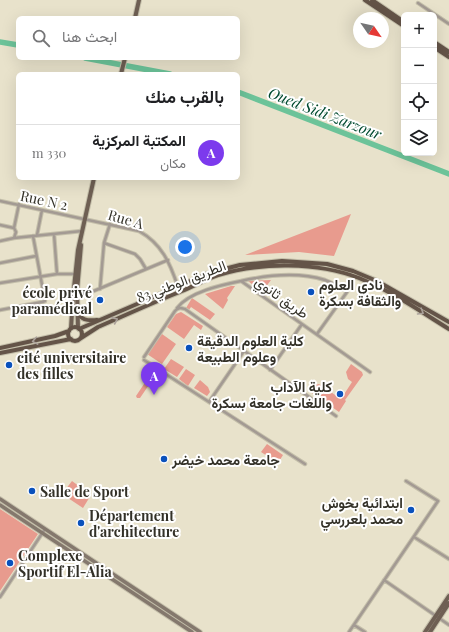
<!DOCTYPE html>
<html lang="ar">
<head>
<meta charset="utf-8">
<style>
	body { margin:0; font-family:"Playfair Display",Vazirmatn,serif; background:#f2f2f2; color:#202124; direction:rtl }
	.controls { position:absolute; right:12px; top:12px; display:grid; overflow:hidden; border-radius:6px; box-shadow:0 4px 16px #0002 }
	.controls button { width:36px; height:36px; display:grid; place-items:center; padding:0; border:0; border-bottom:1px solid #e0e0e0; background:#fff; color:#202124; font:20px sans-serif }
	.compass { position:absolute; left:353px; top:12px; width:36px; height:36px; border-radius:50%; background:#fff; box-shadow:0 4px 16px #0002; rotate:124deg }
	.you { position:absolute; left:185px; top:247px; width:14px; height:14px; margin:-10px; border:3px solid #fff; border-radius:50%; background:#1a73e8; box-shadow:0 0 0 6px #1a73e833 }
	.badge { display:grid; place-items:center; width:26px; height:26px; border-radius:50%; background:#7c3aed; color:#fff; font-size:13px; font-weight:700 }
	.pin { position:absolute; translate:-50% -33px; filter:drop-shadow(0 1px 2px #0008) }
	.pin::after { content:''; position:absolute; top:21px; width:14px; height:12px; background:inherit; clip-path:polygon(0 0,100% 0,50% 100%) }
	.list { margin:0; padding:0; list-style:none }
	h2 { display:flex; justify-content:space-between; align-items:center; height:52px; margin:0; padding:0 16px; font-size:17px }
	h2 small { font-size:13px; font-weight:400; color:#757577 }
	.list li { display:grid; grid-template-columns:26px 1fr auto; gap:12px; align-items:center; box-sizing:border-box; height:56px; padding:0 16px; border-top:1px solid #e0e0e0 }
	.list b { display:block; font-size:15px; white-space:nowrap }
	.list p { margin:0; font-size:13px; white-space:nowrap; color:#757577 }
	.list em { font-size:13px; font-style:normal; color:#757577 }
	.icon { flex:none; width:22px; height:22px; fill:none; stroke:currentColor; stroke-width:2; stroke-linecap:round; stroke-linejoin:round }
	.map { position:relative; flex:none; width:449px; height:632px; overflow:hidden; direction:ltr }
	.search { position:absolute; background:#fff; box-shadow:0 4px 16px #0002; left:16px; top:16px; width:224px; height:44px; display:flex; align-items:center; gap:10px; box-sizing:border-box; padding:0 14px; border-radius:6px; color:#757577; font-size:15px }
	.panel { position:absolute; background:#fff; box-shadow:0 4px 16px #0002; left:16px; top:72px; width:224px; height:108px; border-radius:6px; direction:rtl }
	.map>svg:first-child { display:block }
	.green { fill:#e89b8e }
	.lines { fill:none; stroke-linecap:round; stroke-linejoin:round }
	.river { stroke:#6cc399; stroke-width:5.5 }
	.minor-casing { stroke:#c4bfaa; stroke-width:4.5 }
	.secondary-casing { stroke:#c4bfaa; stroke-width:5.5 }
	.primary-casing { stroke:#c4bfaa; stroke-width:6 }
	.trunk-casing { stroke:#c4bfaa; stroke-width:6 }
	.minor { stroke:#a39a93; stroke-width:2.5 }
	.secondary { stroke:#84786d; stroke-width:3.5 }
	.primary { stroke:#6e5f53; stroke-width:4 }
	.trunk { stroke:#645448; stroke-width:4 }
	.oneway { stroke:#aaa19a }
	.poi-dot { fill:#0a51bc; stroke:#fff; stroke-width:1.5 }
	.labels { text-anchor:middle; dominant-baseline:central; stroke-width:4; stroke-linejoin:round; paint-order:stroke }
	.street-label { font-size:14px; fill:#333128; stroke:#fff }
	.poi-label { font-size:14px; font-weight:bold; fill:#333128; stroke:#fff; text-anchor:start }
	.water-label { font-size:15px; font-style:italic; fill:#004a2f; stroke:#fff }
</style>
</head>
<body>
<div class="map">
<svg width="449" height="632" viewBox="0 0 449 632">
	<rect width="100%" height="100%" fill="#e8e2cb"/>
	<path class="green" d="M351,214l-17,42 -35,-4 -54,3z
		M271,280l-9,12 -14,-11z
		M231,286h4l-8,12 1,2 -5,9 -18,-15z
		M192,298l23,16 -5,6 -19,-13 -2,3 -3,-2z
		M181,312l22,14 -2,4 -7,-5 -10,14 -17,-12 9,-13z
		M162,334l14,10 -14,20 -15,-10z
		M171,359l13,8 -7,10 -13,-8z
		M351,364l11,8 1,3 -18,25 1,1 -7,11 -30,-21 3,-5 7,-2 22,15 11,-17 -4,-3 -2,-7z
		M186,369l9,6 -7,11 -9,-7z
		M152,372l2,1 1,3 -15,22h-3l-1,-2z
		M200,380l8,7 2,5 -3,4 -13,-8z
		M267,444l16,11 -5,8 -17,-11z
		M72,481l19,14 -8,13 -21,-14z
		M0,509l38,25 -38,57z"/>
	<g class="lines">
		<path class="river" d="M0,42l18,3
			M85,58l85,16
			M238,92l211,82"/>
		<g class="minor-casing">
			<path id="minor" d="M418,3l31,21
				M0,201l139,30c23,13 31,32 39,56
				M0,225l14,3 2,4 -2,6
				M14,228l5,-24
				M54,234l3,40
				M37,235l5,-25
				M0,241l14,-3 68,-7
				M104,243l31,11 5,5 6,10
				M0,263l36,-7
				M241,281c27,-6 58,-9 84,-1 8,3 15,7 22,12l-30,42
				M0,283l57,-9h18
				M100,289l4,-46 6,-19
				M77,298l91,-38
				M177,308c12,-16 44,-23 64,-27l129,91
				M0,310l42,-8 3,-1 -12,-65
				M144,357l31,-46c3,-4 6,-3 10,-2l151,107
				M144,360l161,104
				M270,370l32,-46
				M209,402l35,-51
				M414,537l35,22
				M384,580l65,45
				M0,597l45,-68
				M354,625l11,7
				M349,632l89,-131 -32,-20"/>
		</g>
		<g class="secondary-casing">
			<path id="secondary" d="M0,499l200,133
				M0,505l192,127"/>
		</g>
		<g class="primary-casing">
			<path id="primary" d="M135,18l4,-18
				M121,74l4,-16
				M71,328l2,-31 5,-47 16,-72
				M78,328l-1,-37 4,-46
				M425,632l24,-36
				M430,632l19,-29"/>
		</g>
		<g class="trunk-casing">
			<path id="trunk" d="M365,0l39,26
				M372,0l32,22
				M434,42l15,10
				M434,47l15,10
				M76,311c6,9 10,10 21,9
				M68 334a7 7 0 1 1 14 0a7 7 0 1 1-14 0Z
				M79,329l130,-56 31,-8 42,-4 45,3 26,7 24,10 72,41
				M81,338l17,-11c28,-12 56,-25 84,-36 12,-5 24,-12 36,-16 42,-13 100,-13 141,3 32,13 61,33 90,51
				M0,348l55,-12 14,-5
				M0,353l71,-14"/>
		</g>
		<use href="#minor" class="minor"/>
		<use href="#secondary" class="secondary"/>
		<use href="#primary" class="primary"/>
		<use href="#trunk" class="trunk"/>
	</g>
	<defs><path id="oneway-chevron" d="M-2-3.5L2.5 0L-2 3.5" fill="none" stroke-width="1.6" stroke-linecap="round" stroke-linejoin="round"/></defs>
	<g class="oneway">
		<use href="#oneway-chevron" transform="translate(421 312) rotate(31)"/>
		<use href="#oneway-chevron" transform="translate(115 320) rotate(-24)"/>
		<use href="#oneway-chevron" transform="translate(35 341) rotate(169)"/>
	</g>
	<g class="poi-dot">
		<circle cx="311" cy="292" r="4"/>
		<circle cx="100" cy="300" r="4"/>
		<circle cx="189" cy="348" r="4"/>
		<circle cx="9" cy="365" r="4"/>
		<circle cx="340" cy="394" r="4"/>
		<circle cx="164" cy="459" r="4"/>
		<circle cx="32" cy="491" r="4"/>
		<circle cx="411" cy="510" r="4"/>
		<circle cx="81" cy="523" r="4"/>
		<circle cx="10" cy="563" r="4"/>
	</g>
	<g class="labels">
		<g class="street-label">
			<text transform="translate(44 200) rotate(12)">Rue N 2</text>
			<text transform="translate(126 219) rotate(16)">Rue A</text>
			<text transform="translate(181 281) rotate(-21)">الطريق الوطني 83</text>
			<text transform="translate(282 297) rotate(35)">طريق ثانوي</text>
		</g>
		<g class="poi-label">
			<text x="319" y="284">نادي العلوم<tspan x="319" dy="16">والثقافة بسكرة</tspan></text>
			<text x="92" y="292" text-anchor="end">école privé<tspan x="92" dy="16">paramédical</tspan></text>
			<text x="197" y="340">كلية العلوم الدقيقة<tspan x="197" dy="16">وعلوم الطبيعة</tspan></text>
			<text x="17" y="357">cité universitaire<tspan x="17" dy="16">des filles</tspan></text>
			<text x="332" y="386" text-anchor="end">كلية الآداب<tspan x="332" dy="16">واللغات جامعة بسكرة</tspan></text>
			<text x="172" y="459">جامعة محمد خيضر</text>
			<text x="40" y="491">Salle de Sport</text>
			<text x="403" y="502" text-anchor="end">ابتدائية بخوش<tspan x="403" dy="16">محمد بلعررسي</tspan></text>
			<text x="89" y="515">Département<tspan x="89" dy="16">d'architecture</tspan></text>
			<text x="18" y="555">Complexe<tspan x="18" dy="16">Sportif El-Alia</tspan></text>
		</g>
		<g class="water-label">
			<text transform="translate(325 113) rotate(21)">Oued Sidi Zarzour</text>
		</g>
	</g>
</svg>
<div class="controls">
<button>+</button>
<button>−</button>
<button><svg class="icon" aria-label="locate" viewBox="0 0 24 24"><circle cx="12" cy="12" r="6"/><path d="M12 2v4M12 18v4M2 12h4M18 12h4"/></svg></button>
<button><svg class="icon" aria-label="layers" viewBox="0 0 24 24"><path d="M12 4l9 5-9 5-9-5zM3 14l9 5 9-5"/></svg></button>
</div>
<svg class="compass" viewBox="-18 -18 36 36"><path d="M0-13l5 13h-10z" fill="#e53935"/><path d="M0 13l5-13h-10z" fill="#757577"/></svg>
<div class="you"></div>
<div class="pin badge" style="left:154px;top:395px">A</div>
<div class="search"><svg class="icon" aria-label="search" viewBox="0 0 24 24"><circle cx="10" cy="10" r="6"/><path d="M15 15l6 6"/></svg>ابحث هنا</div>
<section class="panel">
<h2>بالقرب منك<small></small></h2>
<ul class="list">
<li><span class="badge">A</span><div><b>المكتبة المركزية</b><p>مكان</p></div><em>330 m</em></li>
</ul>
</section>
</div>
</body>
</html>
